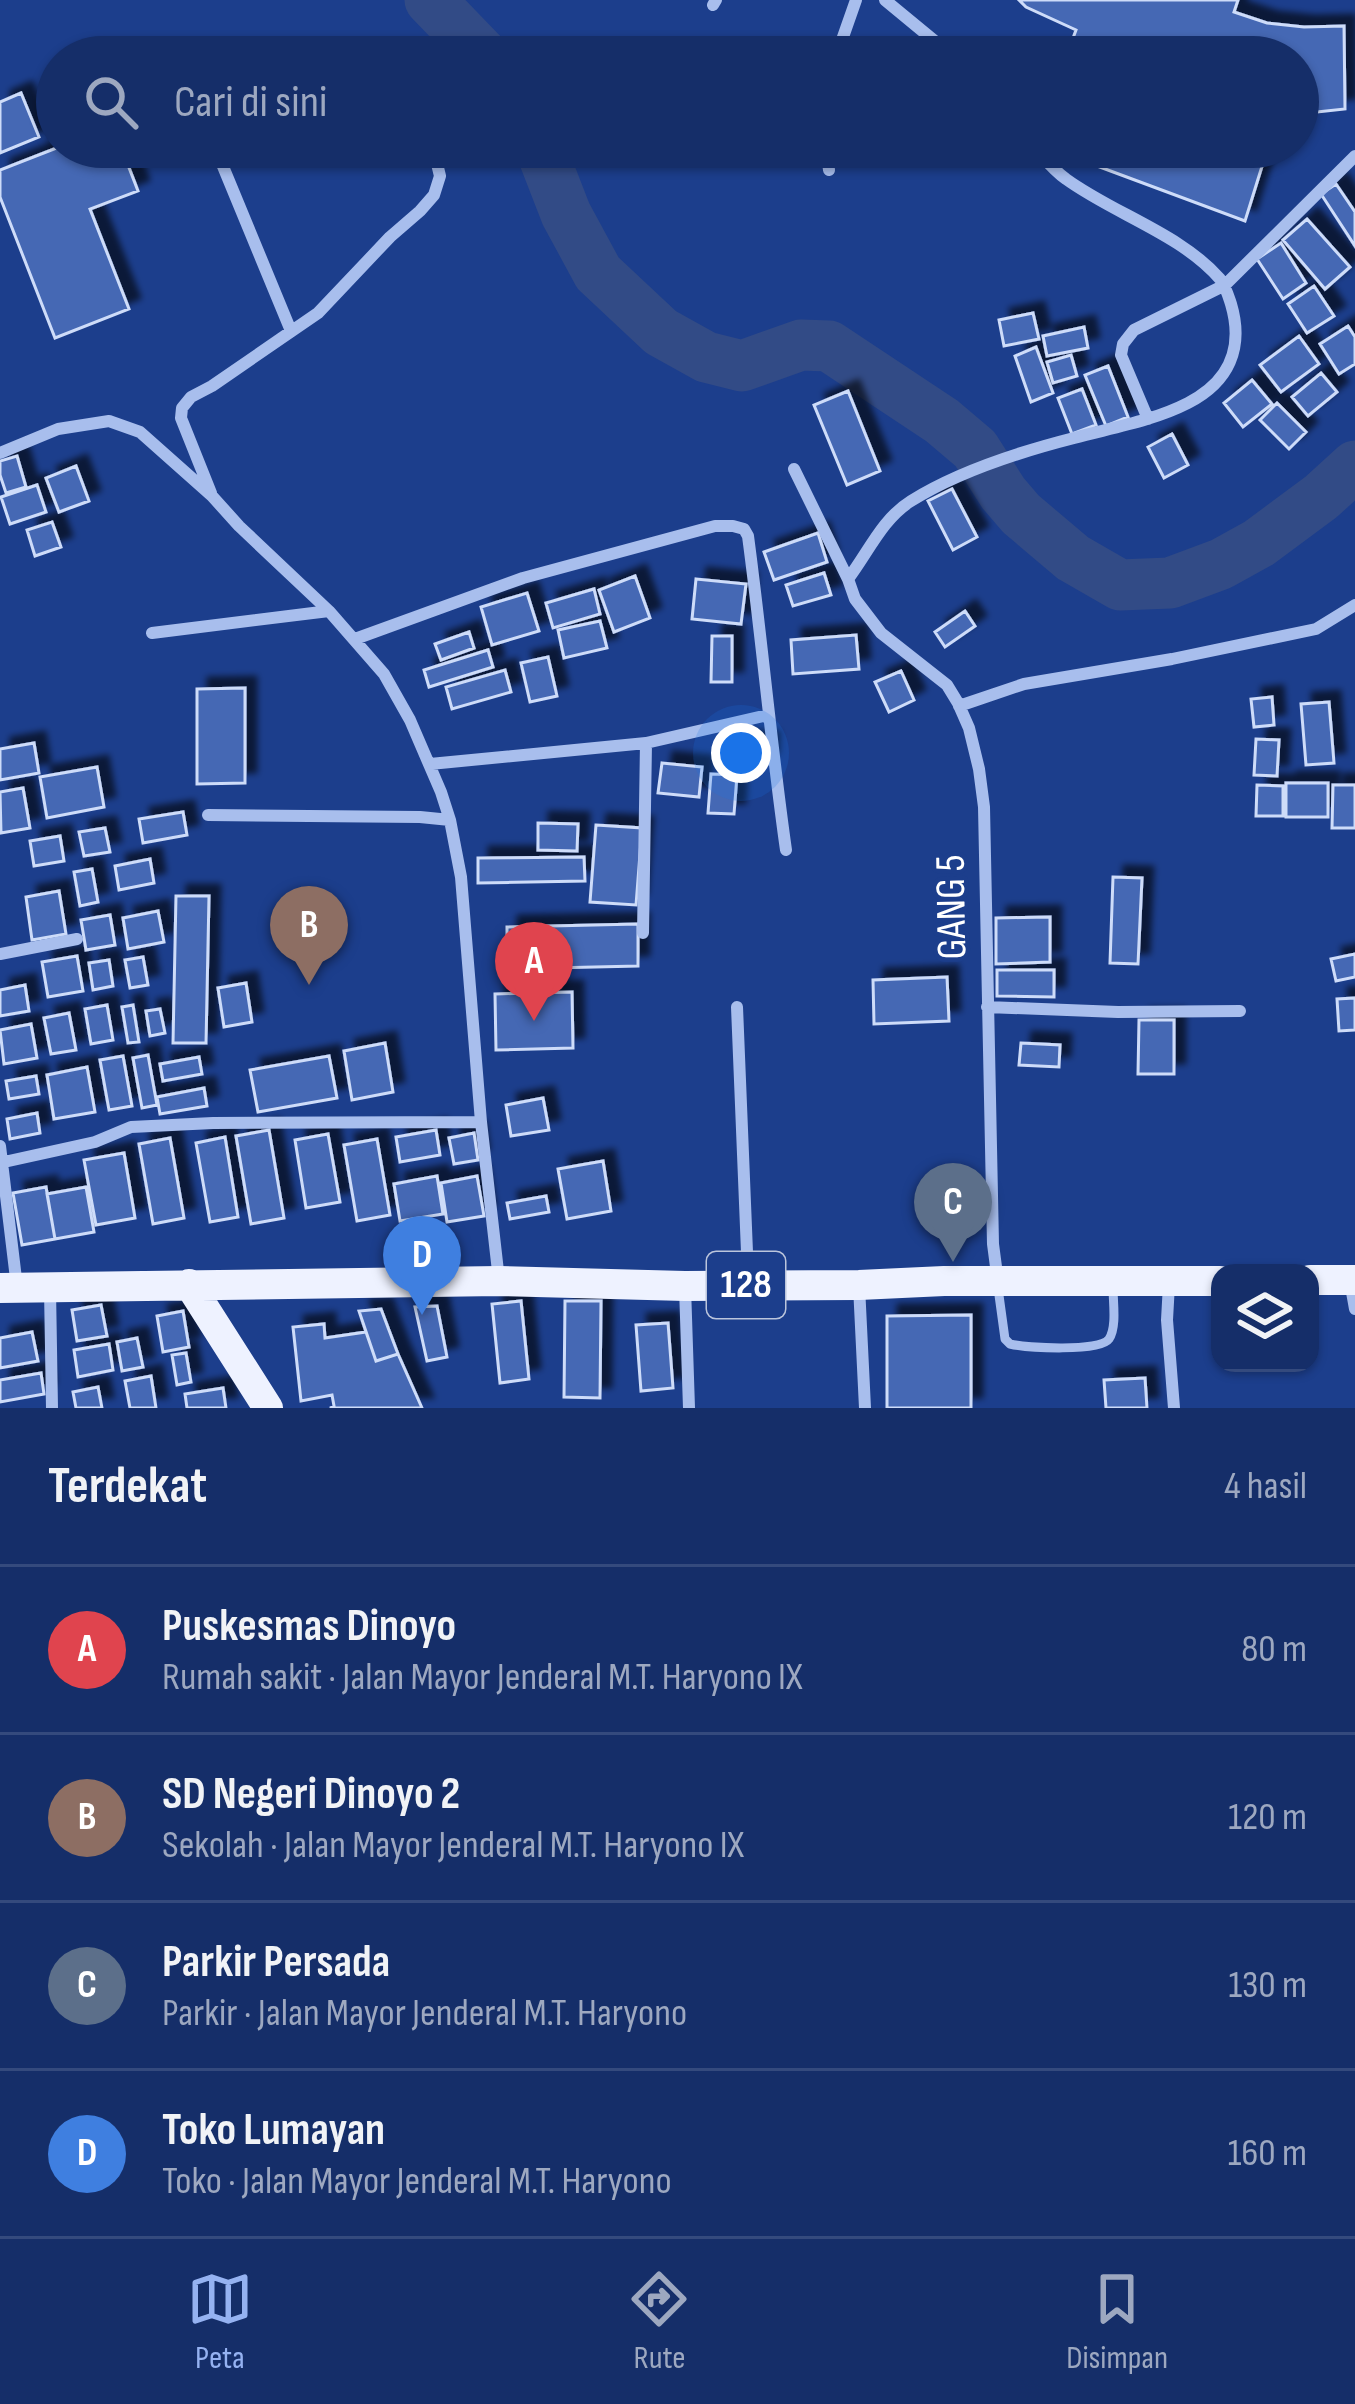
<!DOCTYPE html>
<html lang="id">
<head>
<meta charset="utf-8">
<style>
	body { margin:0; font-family:"Sofia Sans Condensed",sans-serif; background:#223a71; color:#f1f3f6 }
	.controls { position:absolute; right:36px; bottom:36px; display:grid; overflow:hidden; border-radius:24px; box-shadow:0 3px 9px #0004 }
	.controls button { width:108px; height:108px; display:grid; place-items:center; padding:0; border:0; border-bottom:3px solid #344a7d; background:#152e69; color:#f1f3f6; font:60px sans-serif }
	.you { position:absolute; left:741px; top:753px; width:42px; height:42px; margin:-30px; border:9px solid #fff; border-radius:50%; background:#1a73e8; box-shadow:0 0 0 18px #1a73e833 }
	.badge { display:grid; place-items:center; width:78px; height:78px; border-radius:50%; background:#95b2f1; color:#fff; font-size:39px; font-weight:700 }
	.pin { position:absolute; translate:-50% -99px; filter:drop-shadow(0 3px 6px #0008) }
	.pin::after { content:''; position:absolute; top:63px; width:42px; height:36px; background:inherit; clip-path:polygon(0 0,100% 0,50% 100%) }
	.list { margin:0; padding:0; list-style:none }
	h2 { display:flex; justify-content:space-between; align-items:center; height:156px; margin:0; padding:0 48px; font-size:51px }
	h2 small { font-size:39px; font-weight:400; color:#9da8c0 }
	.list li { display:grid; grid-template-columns:78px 1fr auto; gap:36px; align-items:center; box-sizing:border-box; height:168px; padding:0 48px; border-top:3px solid #344a7d }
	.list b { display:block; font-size:45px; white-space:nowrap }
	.list p { margin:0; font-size:39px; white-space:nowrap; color:#9da8c0 }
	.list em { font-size:39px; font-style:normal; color:#9da8c0 }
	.icon { flex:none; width:66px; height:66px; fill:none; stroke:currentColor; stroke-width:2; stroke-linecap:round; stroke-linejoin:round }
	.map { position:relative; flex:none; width:1355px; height:1408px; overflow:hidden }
	.search { position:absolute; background:#152e69; box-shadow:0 3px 9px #0004; left:36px; right:36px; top:36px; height:132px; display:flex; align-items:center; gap:30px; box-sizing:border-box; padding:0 42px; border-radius:66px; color:#9da8c0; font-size:45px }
	.sheet { height:828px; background:#152e69 }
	nav { display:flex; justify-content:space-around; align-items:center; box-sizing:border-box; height:168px; border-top:3px solid #344a7d; background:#152e69; font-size:33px; color:#9da8c0 }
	nav a { display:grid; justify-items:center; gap:6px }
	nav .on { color:#95b2f1 }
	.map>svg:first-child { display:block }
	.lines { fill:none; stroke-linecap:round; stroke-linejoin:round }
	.river { stroke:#324b86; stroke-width:51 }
	.building { fill:#4468b4; stroke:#cedcf9; stroke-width:3; filter:url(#shadow) }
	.service { stroke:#a8beed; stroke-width:9 }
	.minor { stroke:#a8beed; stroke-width:12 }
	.primary { stroke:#eef2ff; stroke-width:30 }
	.labels { text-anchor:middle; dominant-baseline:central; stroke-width:9; stroke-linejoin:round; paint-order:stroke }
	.shield { fill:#1c3e8c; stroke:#bbc5dc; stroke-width:3 }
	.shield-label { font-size:39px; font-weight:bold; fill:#fff }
	.street-label { font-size:42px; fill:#fff; stroke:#1c3e8c }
</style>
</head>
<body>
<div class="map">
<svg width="1355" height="1408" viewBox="0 0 1355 1408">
	<defs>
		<filter id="shadow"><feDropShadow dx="11" dy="-11" stdDeviation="3" flood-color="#0009"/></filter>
	</defs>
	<rect width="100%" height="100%" fill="#1c3e8c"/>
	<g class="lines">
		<path class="river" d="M430,0l55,57
			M540,147l26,67 32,59 63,59 45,25 36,9 59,-21 28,1 113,75 33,28 28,44 18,21 52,44 47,27 50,-2 51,-19 38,-21 62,-46 34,-31"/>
	</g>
	<path class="building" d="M1019,0h219l-4,12 33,11 37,4 40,-1 1,83 -47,5v-57h-232l10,-27 -50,-23z
		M21,93l18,44 -39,16v-51z
		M59,147h62l17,44 -48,18 39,100 -74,29 -55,-141v-27z
		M1046,147h222l-23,74z
		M1336,184l19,28v34l-34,-52z
		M1307,219l43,48 -25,22 -42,-49z
		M1281,243l25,40 -23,16 -26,-40z
		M1314,286l20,30 -27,17 -19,-29z
		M1033,313l6,26 -35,7 -5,-26z
		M1348,326l7,11v27l-16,10 -19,-30z
		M1084,327l4,21 -41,8 -4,-20z
		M1299,336l20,28 -38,28 -21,-27z
		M1036,347l17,46 -22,9 -16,-46z
		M1071,355l6,21 -24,7 -6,-21z
		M1108,366l20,51 -22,9 -21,-51z
		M1321,373l16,19 -29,24 -16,-19z
		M1252,380l20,24 -29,23 -19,-24z
		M1082,389l14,36 -24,9 -14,-36z
		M848,391l32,80 -33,14 -33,-80z
		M1277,403l29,29 -17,17 -29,-29z
		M1172,434l16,31 -24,13 -16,-31z
		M17,456l9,31 -20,6 -6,-18v-14z
		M76,466l13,35 -30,11 -13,-34z
		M37,485l9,27 -36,12 -9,-27z
		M952,489l25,48 -24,13 -25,-49z
		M52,522l9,25 -26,9 -8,-26z
		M818,533l9,29 -53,18 -10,-28z
		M824,573l7,22 -38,11 -7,-21z
		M635,576l15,42 -36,14 -15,-42z
		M696,579l50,5 -5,40 -49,-5z
		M594,589l6,25 -47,14 -7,-25z
		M527,593l12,38 -47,14 -11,-38z
		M965,611l10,15 -30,21 -10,-15z
		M600,621l7,27 -43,10 -6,-28z
		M469,632l5,16 -33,12 -6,-16z
		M856,635l3,34 -66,5 -2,-34z
		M712,636h20v46h-21z
		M488,650l5,17 -64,20 -5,-17z
		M548,657l9,39 -27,6 -9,-39z
		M505,670l6,22 -59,17 -6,-22z
		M901,671l13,29 -25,12 -14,-30z
		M245,688v95l-48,1v-95z
		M1272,697l2,28 -20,2 -3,-28z
		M1329,702l5,61 -28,2 -5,-61z
		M1256,739l23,1 -2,36 -23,-1z
		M733,741l35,2 -1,21 -35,-2z
		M34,743l5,30 -39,7v-31z
		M662,763l40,4 -3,30 -41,-4z
		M97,767l7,40 -57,11 -7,-41z
		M711,774l26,1 -3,39 -26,-1z
		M1286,783h42v34h-42z
		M1257,785l26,1v30h-27z
		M1333,785h22v43h-23z
		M23,788l7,40 -29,5 -1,-41z
		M183,812l4,23 -44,8 -4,-24z
		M538,823l40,1 -1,27 -39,-1z
		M596,825l46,3 -6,77 -46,-3z
		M105,828l5,24 -26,4 -5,-24z
		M60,836l4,25 -30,5 -4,-25z
		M584,857l1,24 -107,2v-25z
		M150,859l4,24 -35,7 -4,-24z
		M92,869l6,33 -18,4 -6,-34z
		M1113,877l29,1 -4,86 -28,-1z
		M59,891l7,43 -34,6 -6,-43z
		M176,896h33l-3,147h-33z
		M158,911l6,31 -36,7 -5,-31z
		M110,915l5,30 -29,5 -5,-30z
		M1050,917v45l-54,2v-46z
		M638,924v42l-131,3v-42z
		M1355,954v23l-19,4 -5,-22z
		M77,956l6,35 -35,6 -6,-35z
		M143,957l5,28 -18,3 -5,-28z
		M109,960l4,26 -20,4 -4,-27z
		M997,970h57v27l-57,-1z
		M947,977l2,44 -75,3 -1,-44z
		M246,983l6,39 -28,5 -6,-39z
		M25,985l4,26 -29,5v-26z
		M572,992l1,56 -77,2 -1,-56z
		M1355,998v32l-16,1 -2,-32z
		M107,1005l6,35 -22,4 -6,-35z
		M133,1005l6,37 -11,1 -6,-36z
		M160,1009l5,24 -15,3 -4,-25z
		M69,1013l7,37 -25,4 -7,-36z
		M1139,1020h35v54h-36z
		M31,1024l6,34 -33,6 -4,-34z
		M385,1043l8,49 -41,8 -8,-49z
		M1021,1043l39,2 -1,22 -40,-2z
		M148,1055l9,50 -15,3 -9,-50z
		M123,1056l9,50 -23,4 -9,-50z
		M329,1056l8,42 -79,14 -8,-42z
		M199,1057l3,17 -39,7 -3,-17z
		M87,1067l8,45 -41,7 -7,-44z
		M36,1076l3,18 -30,5 -3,-18z
		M204,1088l3,18 -47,8 -3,-17z
		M543,1098l6,32 -38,6 -5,-31z
		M37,1113l3,20 -30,6 -3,-20z
		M269,1130l15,88 -33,6 -15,-88z
		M436,1130l4,25 -40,7 -4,-25z
		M474,1133l4,27 -24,4 -5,-26z
		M328,1134l12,68 -34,6 -11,-68z
		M225,1137l13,80 -28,5 -14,-79z
		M170,1138l14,80 -31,6 -14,-80z
		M377,1139l13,76 -33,6 -13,-76z
		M124,1153l11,65 -39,7 -12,-65z
		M603,1161l8,50 -44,8 -9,-50z
		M437,1176l6,38 -43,7 -6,-37z
		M477,1176l7,40 -37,6 -6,-39z
		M46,1187l9,52 -33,6 -9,-52z
		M86,1187l8,45 -39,7 -8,-45z
		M546,1196l3,16 -39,7 -3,-16z
		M521,1301l8,78 -29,4 -8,-79z
		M565,1301h36l-1,97 -36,-1z
		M101,1305l6,31 -30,5 -5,-31z
		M437,1306l10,51 -20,4 -12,-54z
		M381,1309l17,45 -22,7 -17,-50z
		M183,1311l6,36 -26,5 -6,-36z
		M971,1315v93h-84v-92z
		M668,1323l5,65 -32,3 -5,-66z
		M324,1324l1,14 41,-6 10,29 22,-7 24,54h-92l4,-2 -2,-11 -31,6 -8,-74z
		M32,1332l6,29 -38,7v-30z
		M137,1338l6,29 -21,4 -5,-29z
		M109,1344l4,26 -35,7 -4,-27z
		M186,1353l5,29 -14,3 -5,-30z
		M41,1373l3,21 -44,8v-22z
		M151,1376l5,32h-26l-5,-27z
		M1145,1378l2,30h-41l-2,-28z
		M98,1387l4,21h-26l-3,-16z
		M223,1388l3,20h-39l-2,-14z"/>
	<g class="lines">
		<path class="service" d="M998,1288l7,51 5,5c17,4 90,8 99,-5 8,-12 4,-37 4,-51"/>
		<path class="minor" d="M885,0l69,57
			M713,5l3,-5
			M836,57l20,-57
			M215,147l76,184
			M826,147l3,23
			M1148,419l-27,-64 2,-11 11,-14 91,-45 130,-129
			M0,453l58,-24 51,-8 31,11 72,64 27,30 90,85 55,63 26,46 31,72 9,28 11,57 20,245 18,158
			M794,469l54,110 7,20 26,34 66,52 11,18 11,25 10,41 5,38 9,437 5,38
			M211,493l-30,-75 1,-10 9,-11 21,-11 106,-73 72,-76 30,-26 14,-16 6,-19 -7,-29
			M848,579c20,-26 34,-60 63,-78 48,-30 108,-49 163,-63 37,-10 79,-17 114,-35 41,-21 56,-55 43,-99 -3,-9 -5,-17 -11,-25 -39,-45 -106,-65 -154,-100 -12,-8 -22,-21 -32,-32
			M152,633l177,-22
			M355,639l168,-61 192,-52h18l11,3 4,7c14,105 23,209 38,314
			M959,706l65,-22 148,-25 144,-30 39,-24
			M430,764l216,-21 122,-28
			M208,815l212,2 30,3
			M643,933l3,-190
			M0,954l77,-15
			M737,1007l10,245 -1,32
			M987,1007l131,5 122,-1
			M0,1146l17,141
			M4,1162l91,-20 36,-15 82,-4 268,-1
			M1350,1281l5,28
			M1169,1284l-2,36 7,88
			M859,1286l6,122
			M685,1287l4,121
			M50,1289l2,119"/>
		<path class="primary" d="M1310,1280h45
			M189,1284l79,124
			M0,1288l499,-7 186,5 174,-1 85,-4h276"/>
	</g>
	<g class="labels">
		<rect class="shield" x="707" y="1252" width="78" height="66" rx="9"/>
		<g class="shield-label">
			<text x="746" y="1285">128</text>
		</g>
		<g class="street-label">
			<text transform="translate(952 907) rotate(-91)">GANG 5</text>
		</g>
	</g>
</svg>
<div class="controls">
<button><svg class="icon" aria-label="layers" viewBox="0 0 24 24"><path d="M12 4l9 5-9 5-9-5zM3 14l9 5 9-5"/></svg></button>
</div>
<div class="you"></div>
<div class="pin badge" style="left:534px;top:1021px;background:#e0444e">A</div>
<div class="pin badge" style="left:309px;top:985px;background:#8d6e63">B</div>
<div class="pin badge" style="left:953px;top:1262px;background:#5c6f8a">C</div>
<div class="pin badge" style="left:422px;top:1315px;background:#3f7fe0">D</div>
<div class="search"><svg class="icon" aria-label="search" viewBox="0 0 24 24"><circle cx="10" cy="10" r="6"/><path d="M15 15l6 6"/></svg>Cari di sini</div>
</div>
<section class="sheet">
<h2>Terdekat<small>4 hasil</small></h2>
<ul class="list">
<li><span class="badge" style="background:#e0444e">A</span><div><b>Puskesmas Dinoyo</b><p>Rumah sakit · Jalan Mayor Jenderal M.T. Haryono IX</p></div><em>80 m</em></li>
<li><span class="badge" style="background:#8d6e63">B</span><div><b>SD Negeri Dinoyo 2</b><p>Sekolah · Jalan Mayor Jenderal M.T. Haryono IX</p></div><em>120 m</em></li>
<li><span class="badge" style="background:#5c6f8a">C</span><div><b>Parkir Persada</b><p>Parkir · Jalan Mayor Jenderal M.T. Haryono</p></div><em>130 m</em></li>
<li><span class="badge" style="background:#3f7fe0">D</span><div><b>Toko Lumayan</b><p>Toko · Jalan Mayor Jenderal M.T. Haryono</p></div><em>160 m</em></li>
</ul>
</section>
<nav>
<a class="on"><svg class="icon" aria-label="map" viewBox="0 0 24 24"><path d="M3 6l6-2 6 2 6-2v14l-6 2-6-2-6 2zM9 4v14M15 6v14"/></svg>Peta</a>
<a><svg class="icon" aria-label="directions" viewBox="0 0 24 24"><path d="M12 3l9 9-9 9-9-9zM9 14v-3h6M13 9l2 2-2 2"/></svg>Rute</a>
<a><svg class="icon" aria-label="saved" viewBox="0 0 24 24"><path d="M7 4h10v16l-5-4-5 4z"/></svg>Disimpan</a>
</nav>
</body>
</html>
